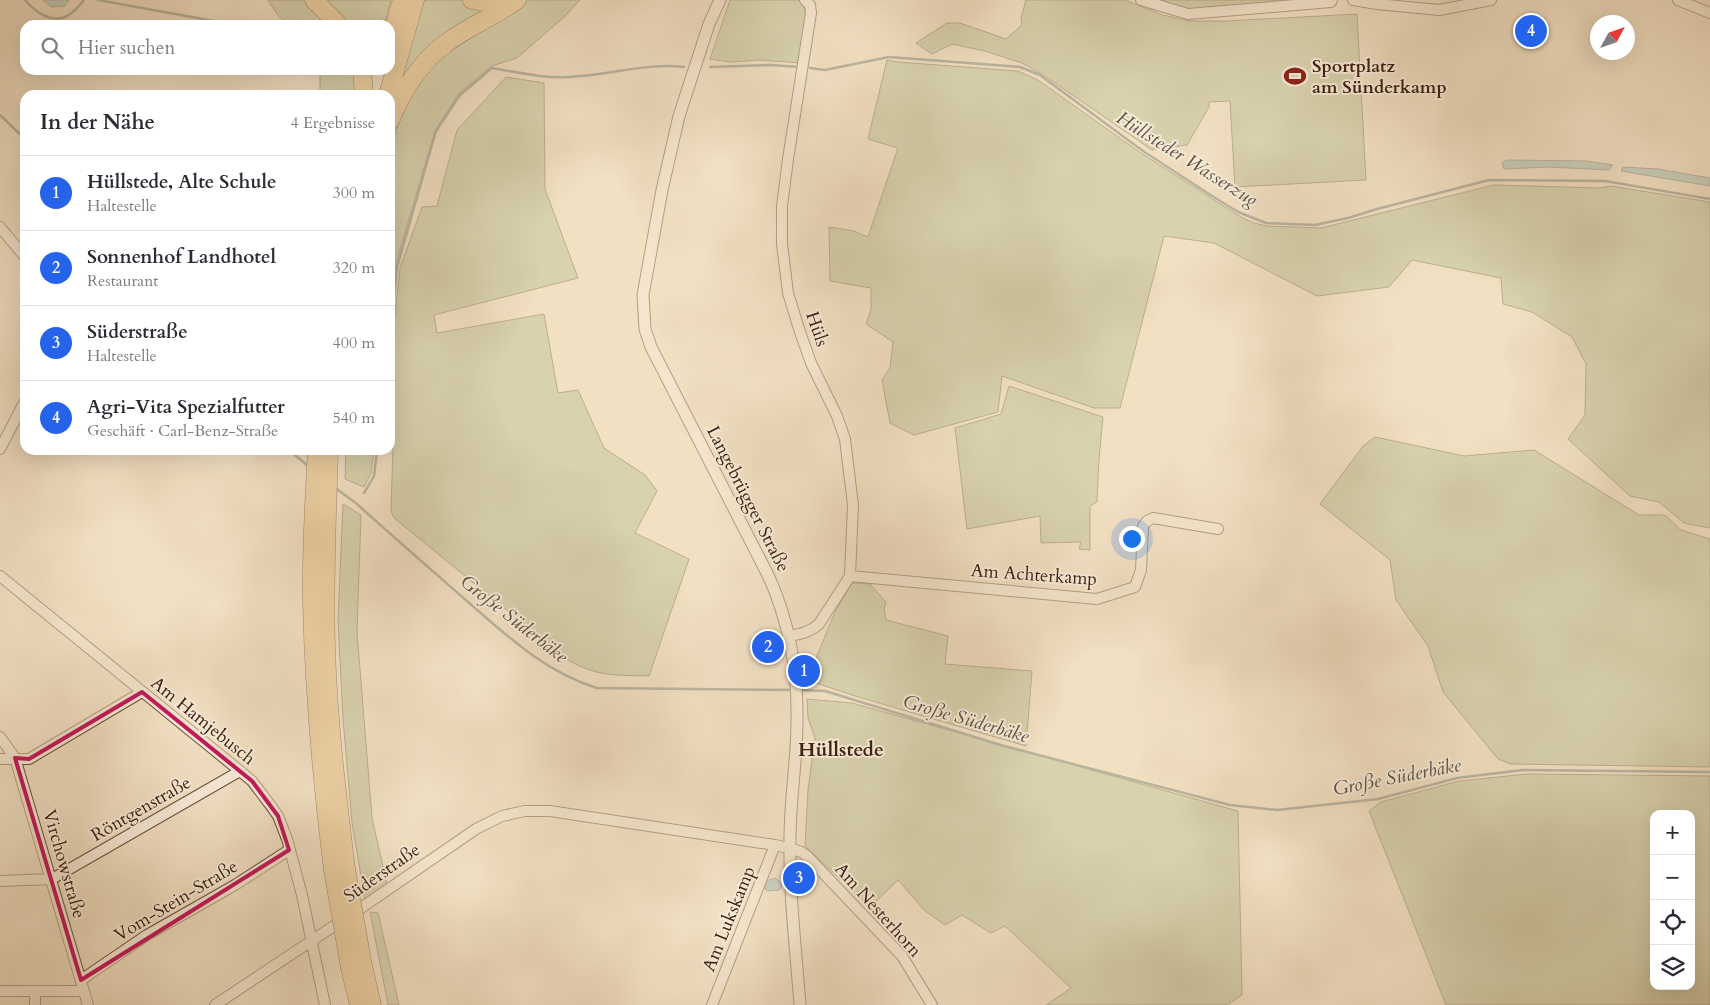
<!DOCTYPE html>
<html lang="de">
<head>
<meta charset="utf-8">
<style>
	body { margin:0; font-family:Cardo,serif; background:#f7f7f7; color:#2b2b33 }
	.controls { position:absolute; right:15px; bottom:15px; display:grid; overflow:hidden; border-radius:10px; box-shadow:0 5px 20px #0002 }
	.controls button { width:45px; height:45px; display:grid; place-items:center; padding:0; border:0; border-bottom:1px solid #e1e1e2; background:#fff; color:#2b2b33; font:25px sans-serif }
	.compass { position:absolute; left:1590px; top:15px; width:45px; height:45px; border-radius:50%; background:#fff; box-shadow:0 5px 20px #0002; rotate:50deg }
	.you { position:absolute; left:1131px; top:538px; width:18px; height:18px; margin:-12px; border:4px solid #fff; border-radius:50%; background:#1a73e8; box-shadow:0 0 0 8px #1a73e833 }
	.badge { display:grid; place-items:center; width:32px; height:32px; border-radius:50%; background:#2563eb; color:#fff; font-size:16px; font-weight:700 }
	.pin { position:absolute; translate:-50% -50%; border:2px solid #fff; box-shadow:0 1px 5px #0006 }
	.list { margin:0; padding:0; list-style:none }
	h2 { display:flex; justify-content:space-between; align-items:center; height:65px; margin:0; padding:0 20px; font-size:21px }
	h2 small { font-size:16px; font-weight:400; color:#7c7c81 }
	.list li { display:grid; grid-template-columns:32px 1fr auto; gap:15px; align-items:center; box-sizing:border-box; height:75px; padding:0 20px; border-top:1px solid #e1e1e2 }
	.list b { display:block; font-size:19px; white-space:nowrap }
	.list p { margin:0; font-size:16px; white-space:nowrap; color:#7c7c81 }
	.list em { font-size:16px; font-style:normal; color:#7c7c81 }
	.icon { flex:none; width:28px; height:28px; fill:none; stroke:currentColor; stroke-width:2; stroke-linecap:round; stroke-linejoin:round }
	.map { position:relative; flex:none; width:1710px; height:1005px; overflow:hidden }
	.search { position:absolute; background:#fff; box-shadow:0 5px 20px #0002; left:20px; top:20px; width:375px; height:55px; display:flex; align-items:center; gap:12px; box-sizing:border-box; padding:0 18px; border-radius:15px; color:#7c7c81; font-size:19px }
	.panel { position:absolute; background:#fff; box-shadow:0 5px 20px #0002; left:20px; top:90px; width:375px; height:365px; border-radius:15px }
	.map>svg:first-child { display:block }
	.green { fill:#b9c295; stroke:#7c7152; fill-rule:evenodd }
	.water { fill:#9cbcb8; stroke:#767e74 }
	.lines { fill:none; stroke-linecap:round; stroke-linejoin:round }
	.stream { stroke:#767e74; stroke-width:2.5 }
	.minor-casing { stroke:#6b503c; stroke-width:12 }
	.tertiary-casing { stroke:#6b503c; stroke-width:13 }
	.motorway-casing { stroke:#3e200f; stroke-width:19 }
	.minor { stroke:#f7ebd8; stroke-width:10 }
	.tertiary { stroke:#f7ebd8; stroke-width:11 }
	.motorway { stroke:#e9c082; stroke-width:18 }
	.motorway-bridge-casing { stroke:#3e200f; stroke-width:19; stroke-linecap:butt }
	.motorway-bridge { stroke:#e9c082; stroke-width:18 }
	.marked { fill:none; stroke:#c2185b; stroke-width:4; stroke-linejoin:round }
	.labels { text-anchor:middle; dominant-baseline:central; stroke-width:4; stroke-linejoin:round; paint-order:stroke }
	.poi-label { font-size:18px; font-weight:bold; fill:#3e200f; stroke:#f7ebd8; text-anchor:start }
	.street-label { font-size:18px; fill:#3e200f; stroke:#f7ebd8 }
	.water-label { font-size:19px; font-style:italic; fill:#5a4f42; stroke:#f7ebd8 }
	.quarter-label { font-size:20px; font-weight:bold; fill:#3e200f; stroke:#f7ebd8 }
</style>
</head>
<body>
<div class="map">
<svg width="1710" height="1005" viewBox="0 0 1710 1005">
	<rect width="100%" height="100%" fill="#f2e0c3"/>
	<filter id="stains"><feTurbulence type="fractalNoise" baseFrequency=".004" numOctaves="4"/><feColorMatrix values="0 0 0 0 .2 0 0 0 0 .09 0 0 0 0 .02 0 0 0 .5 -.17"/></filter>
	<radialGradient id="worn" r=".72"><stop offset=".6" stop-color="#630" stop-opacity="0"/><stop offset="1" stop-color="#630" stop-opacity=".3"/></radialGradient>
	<path class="green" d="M268,0h39l25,25h-44l-11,-11z
		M321,0h70l-7,25h-40z
		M424,0h38l5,3 24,4 -93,84z
		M529,0h51l-16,17 -47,41 -25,8 -33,27 -24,38 -39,132 -6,54v-168l13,-39 28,-46z
		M730,0h68l6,6 2,11 -5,46 -42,-3 -29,2 -20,-3z
		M1026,0h99l38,15 26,6h37l131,-7 9,166 -131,7 -5,-86 -21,1v5l-22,38 -35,5 -110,-76 -20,-11 -37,-12 -33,-7 -20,10 -16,-11 31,-20h13l46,16 16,-14 -1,-7z
		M1152,0h171l-134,11z
		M887,60l11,2 120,9 20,9 103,73 100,64 13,6 13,3 54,2 173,-43 106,3 11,-2 99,16v326l-26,-5 -25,-21 -29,-6 -62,-57 17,-24 1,-51 -14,-27 -40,-25 -29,-8 -2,-26 -89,-18 -23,27 -72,9 -103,-53 -50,-7 -44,172h-26l-92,-32 -4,36 -84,23 -24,-12 -8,-43 8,-12 3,-26 -27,-18 5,-15v-21l-41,-7 -1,-54 25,4 14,6 30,-89 -30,-9z
		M320,70h35l2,25h-37z
		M506,77l38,6 1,106 33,89 -144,37 3,18 107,-19 14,79 20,-3 26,58 41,27 12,16 -22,42 54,26 -40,117c-32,-1 -52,1 -81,-16l-174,-142 -3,-7 2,-65 -3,-3v-84l10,-91 22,-61 15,-1 20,-76z
		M1009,386l94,31 -4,42 -2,43 -7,4v44l-11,-1 2,-7 -40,1 -1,-27 -73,13 -12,-101 46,-14z
		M1375,437l89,19 70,-6 105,65h26l16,15 29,9v228l-199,-3 -13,-5 -55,-67 -15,-46 -32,-46 -6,-40 -70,-56 43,-58z
		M346,450h28l-3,23 -7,14 -19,-8z
		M343,504l18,11 -4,117 15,186 15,67 -22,14 -13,-76 -9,-104 -5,-99z
		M852,583l18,1 16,18 -2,7 2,11 62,16 -3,28 87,7 -6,75 -171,-50 -48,-16 28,-68z
		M807,699l45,4 386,108 4,184 -15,10h-181l25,-17 -66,-62 -14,7 -29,-18 -17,10 -20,-14 -27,-31 -28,27 -65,-61 3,-56 7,-52 -7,-20z
		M1527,774l183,2v229h-264l-77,-194 12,-9 78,-21zM1654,814h37v172h-37z
		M370,912l8,1 21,92h-11z"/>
	<path class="water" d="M43,0h26l-4,6 -14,1z
		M1507,160l79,1 27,4 -4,5 -61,-3 -44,2 -2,-6z
		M1623,167l35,2 52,9v8l-89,-15z
		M775,878l4,3 3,5 -3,4 -11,1 -3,-2 1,-7 3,-2z"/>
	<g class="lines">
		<path class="stream" d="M25,0c10,12 29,26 45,14 5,-3 10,-9 14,-14
			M98,0l138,25
			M710,67l61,-2 28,2
			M810,68l15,2 64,-13 131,10 20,8 103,76 66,43 29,18 28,11 49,2 33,-7 29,-9 112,-29 116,1 105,18
			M0,115l25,24
			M390,334l7,-67 39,-136 24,-36 32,-27c29,5 58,12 88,8 35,-3 70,-13 104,-9
			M289,450l19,16
			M334,487l23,17c34,31 69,61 103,91 42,36 83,77 137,93l196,2
			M364,493l10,-17 3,-26
			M799,690l26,1 179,55 226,59 47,5 101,-11 79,-21 66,-8 187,2"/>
		<g class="minor-casing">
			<path id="minor" d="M1141,0l47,14 143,-12 1,-2
				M1353,0l24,4 62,6 52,-10
				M1678,0l32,13
				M0,227l25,30
				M0,449l25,-48
				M0,576l240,195 12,10 19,25 7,10 9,23 15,56 23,110
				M850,576l247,23 38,-12 6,-17 2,-44 4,-5 6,-3 65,11
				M789,636c12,-2 21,-4 30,-12l31,-48 3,-71 -8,-66 -8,-23 -26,-53 -12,-34 -11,-36 -6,-49v-38l6,-47 23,-146 -1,-8 -5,-5
				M0,737l15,21 73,247
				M0,759h29l113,-67
				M0,881l52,-2 188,-108
				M81,980l66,-45 88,-50 54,-35
				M0,991h84
				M35,1005v-14
				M215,1005l146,-97 115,-79 26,-13 23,-5h25l225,34 18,4 8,3 6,4 95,100 30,49
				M712,1005l63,-160"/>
		</g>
		<g class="tertiary-casing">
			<path id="tertiary" d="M720,0l-11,24 -30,92 -17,74 -19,105 2,34 6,18 118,230c20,45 29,94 28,144 0,39 -7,78 -7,117 -1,56 6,112 10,167"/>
		</g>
		<g class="motorway-casing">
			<path id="motorway" d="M314,0l25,25
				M472,0l21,4 17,-4
				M390,42l12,-42
				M362,70l2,25
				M388,95l27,-95
				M390,121c12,-30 29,-57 55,-77 22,-17 49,-27 72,-44
				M317,450c-3,50 -6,101 -5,152 2,90 10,179 21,268
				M329,450c-2,65 -5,131 -3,197 2,74 11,148 20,222
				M362,961l10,44
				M350,968l9,37"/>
		</g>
		<use href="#minor" class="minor"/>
		<use href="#tertiary" class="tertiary"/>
		<use href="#motorway" class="motorway"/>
		<g class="motorway-bridge-casing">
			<path id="motorway-bridge" d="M346,869l16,92
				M333,870l17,98"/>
		</g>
		<use href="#motorway-bridge" class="motorway-bridge"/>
	</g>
	<path d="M0 0H1710V1005H0ZM142,692l110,89 26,35 11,34 -208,130 -66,-222 14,1z" fill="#f2e0c3" fill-opacity=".55" fill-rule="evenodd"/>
	<path class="marked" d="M142,692l110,89 26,35 11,34 -208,130 -66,-222 14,1z"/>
	<defs>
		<g id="stadium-bare" transform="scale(1.725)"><path d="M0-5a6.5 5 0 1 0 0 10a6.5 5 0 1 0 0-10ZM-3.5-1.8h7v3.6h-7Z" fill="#8f2418" stroke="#f7ebd8" stroke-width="2.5" paint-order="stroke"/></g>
	</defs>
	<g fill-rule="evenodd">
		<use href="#stadium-bare" x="1295" y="76"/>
	</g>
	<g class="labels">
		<g class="poi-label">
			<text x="1312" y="66">Sportplatz<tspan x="1312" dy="21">am Sünderkamp</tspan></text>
		</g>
		<g class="street-label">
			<text transform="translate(817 329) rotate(71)">Hüls</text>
			<text transform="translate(748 499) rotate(63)">Langebrügger Straße</text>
			<text transform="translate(1034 575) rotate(4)">Am Achterkamp</text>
			<text transform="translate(203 721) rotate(39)">Am Hamjebusch</text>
			<text transform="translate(141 809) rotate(-30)">Röntgenstraße</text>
			<text transform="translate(64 864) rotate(74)">Virchowstraße</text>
			<text transform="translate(382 873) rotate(-35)">Süderstraße</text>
			<text transform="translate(176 901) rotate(-31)">Vom-Stein-Straße</text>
			<text transform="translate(878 910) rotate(48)">Am Nesterhorn</text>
			<text transform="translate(729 919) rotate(-68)">Am Lukskamp</text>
		</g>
		<g class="water-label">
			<text transform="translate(1187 159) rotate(32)">Hüllsteder Wasserzug</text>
			<text transform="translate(514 619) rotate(38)">Große Süderbäke</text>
			<text transform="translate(966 719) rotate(16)">Große Süderbäke</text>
			<text transform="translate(1397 777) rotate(-11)">Große Süderbäke</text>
		</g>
		<g class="quarter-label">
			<text x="841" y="749">Hüllstede</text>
		</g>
	</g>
	<rect width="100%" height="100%" filter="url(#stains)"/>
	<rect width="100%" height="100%" fill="url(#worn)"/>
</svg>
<div class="controls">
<button>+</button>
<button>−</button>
<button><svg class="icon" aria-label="locate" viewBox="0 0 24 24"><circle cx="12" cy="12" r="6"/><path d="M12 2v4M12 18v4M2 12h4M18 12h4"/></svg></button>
<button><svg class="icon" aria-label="layers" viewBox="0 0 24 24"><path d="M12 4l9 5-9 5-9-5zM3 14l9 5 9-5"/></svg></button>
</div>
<svg class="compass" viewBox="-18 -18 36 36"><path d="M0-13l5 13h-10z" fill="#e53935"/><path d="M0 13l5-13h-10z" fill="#7c7c81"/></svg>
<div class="you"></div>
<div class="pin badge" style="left:804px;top:671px">1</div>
<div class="pin badge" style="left:768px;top:647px">2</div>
<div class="pin badge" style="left:799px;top:878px">3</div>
<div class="pin badge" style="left:1531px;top:31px">4</div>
<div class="search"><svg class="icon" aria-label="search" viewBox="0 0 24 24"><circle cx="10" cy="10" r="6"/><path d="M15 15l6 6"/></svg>Hier suchen</div>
<section class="panel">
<h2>In der Nähe<small>4 Ergebnisse</small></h2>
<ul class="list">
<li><span class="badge">1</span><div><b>Hüllstede, Alte Schule</b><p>Haltestelle</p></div><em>300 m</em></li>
<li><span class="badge">2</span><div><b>Sonnenhof Landhotel</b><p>Restaurant</p></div><em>320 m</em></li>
<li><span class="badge">3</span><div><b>Süderstraße</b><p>Haltestelle</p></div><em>400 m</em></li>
<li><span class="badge">4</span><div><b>Agri-Vita Spezialfutter</b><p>Geschäft · Carl-Benz-Straße</p></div><em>540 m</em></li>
</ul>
</section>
</div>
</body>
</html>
